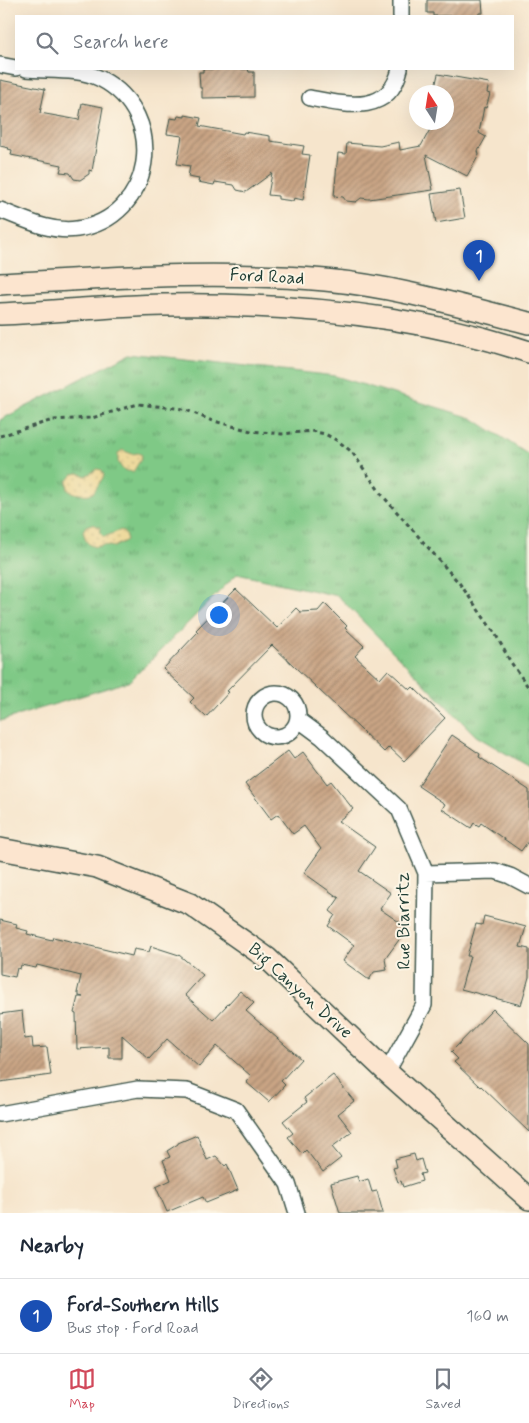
<!DOCTYPE html>
<html lang="en">
<head>
<meta charset="utf-8">
<style>
	body { margin:0; font-family:Mynerve,sans-serif; background:#f6f6f7; color:#1f2937 }
	.compass { position:absolute; left:409px; top:85px; width:45px; height:45px; border-radius:50%; background:#fff; box-shadow:0 5px 20px #0002; rotate:348deg }
	.you { position:absolute; left:218px; top:614px; width:18px; height:18px; margin:-12px; border:4px solid #fff; border-radius:50%; background:#1a73e8; box-shadow:0 0 0 8px #1a73e833 }
	.badge { display:grid; place-items:center; width:32px; height:32px; border-radius:50%; background:#d1495b; color:#fff; font-size:16px; font-weight:700 }
	.pin { position:absolute; translate:-50% -41px; filter:drop-shadow(0 1px 2px #0008) }
	.pin::after { content:''; position:absolute; top:26px; width:18px; height:15px; background:inherit; clip-path:polygon(0 0,100% 0,50% 100%) }
	.list { margin:0; padding:0; list-style:none }
	h2 { display:flex; justify-content:space-between; align-items:center; height:65px; margin:0; padding:0 20px; font-size:21px }
	h2 small { font-size:16px; font-weight:400; color:#747a83 }
	.list li { display:grid; grid-template-columns:32px 1fr auto; gap:15px; align-items:center; box-sizing:border-box; height:75px; padding:0 20px; border-top:1px solid #e0e1e3 }
	.list b { display:block; font-size:19px; white-space:nowrap }
	.list p { margin:0; font-size:16px; white-space:nowrap; color:#747a83 }
	.list em { font-size:16px; font-style:normal; color:#747a83 }
	.icon { flex:none; width:28px; height:28px; fill:none; stroke:currentColor; stroke-width:2; stroke-linecap:round; stroke-linejoin:round }
	.map { position:relative; flex:none; width:529px; height:1213px; overflow:hidden }
	.search { position:absolute; background:#fff; box-shadow:0 5px 20px #0002; left:15px; right:15px; top:15px; height:55px; display:flex; align-items:center; gap:12px; box-sizing:border-box; padding:0 18px; border-radius:0px; color:#747a83; font-size:19px }
	.sheet { height:140px; background:#fff }
	nav { display:flex; justify-content:space-around; align-items:center; box-sizing:border-box; height:70px; border-top:1px solid #e0e1e3; background:#fff; font-size:14px; color:#747a83 }
	nav a { display:grid; justify-items:center; gap:2px }
	nav .on { color:#d1495b }
	.map>svg:first-child { display:block }
	.grass { fill:url(#grass-tufts); stroke:#4f835d }
	.sand { fill:url(#sand-dots); stroke:#868c69 }
	.building { fill:url(#building-hatch) }
	.lines { fill:none; stroke-linecap:round; stroke-linejoin:round }
	.street-casing { stroke:#3f564b; stroke-width:18 }
	.secondary-casing { stroke:#3f564b; stroke-width:24 }
	.path { stroke:#3f564b; stroke-width:3; stroke-dasharray:4 4; stroke-linecap:butt }
	.street { stroke:#fff; stroke-width:15 }
	.secondary { stroke:#fce5cf; stroke-width:21 }
	.labels { text-anchor:middle; dominant-baseline:central; stroke-width:4; stroke-linejoin:round; paint-order:stroke }
	.street-label { font-size:18px; fill:#1f3d34; stroke:#fcf5e5 }
</style>
</head>
<body>
<div class="map">
<svg width="529" height="1213" viewBox="0 0 529 1213">
	<defs>
		<pattern id="grass-tufts" width="24" height="20" patternUnits="userSpaceOnUse" patternTransform="scale(1.25)"><rect width="24" height="20" fill="#7fc986"/><path d="M3 7l-1-3M5 7V3M7 7l1-3M15 17l-1-3M17 17v-4M19 17l1-3" fill="none" stroke="#67a46e"/></pattern>
		<pattern id="sand-dots" width="8" height="8" patternUnits="userSpaceOnUse" patternTransform="scale(1.25)"><rect width="8" height="8" fill="#eeda9e"/><path d="M2 2h.1M6 6h.1" fill="none" stroke="#ccbc89" stroke-width="1.8" stroke-linecap="round"/></pattern>
		<pattern id="building-hatch" width="6" height="6" patternUnits="userSpaceOnUse" patternTransform="scale(1.25)"><rect width="6" height="6" fill="#c9a484"/><path d="M-1 1l2-2M0 6l6-6M5 7l2-2" fill="none" stroke="#a3876d"/></pattern>
	</defs>
	<rect width="100%" height="100%" fill="#fcf5e5"/>
	<filter id="ink" filterUnits="userSpaceOnUse"><feTurbulence type="fractalNoise" baseFrequency=".02" numOctaves="2"/><feDisplacementMap in="SourceGraphic" scale="10" xChannelSelector="R" yChannelSelector="G"/><feConvolveMatrix kernelMatrix="1 2 1 2 8 2 1 2 1" color-interpolation-filters="sRGB"/></filter>
	<filter id="wash" filterUnits="userSpaceOnUse"><feTurbulence type="fractalNoise" baseFrequency=".0096" numOctaves="4" result="noise"/><feDisplacementMap in="SourceGraphic" scale="20" xChannelSelector="R" yChannelSelector="G"/><feGaussianBlur stdDeviation="1.12" result="paint"/><feColorMatrix in="noise" values="0 0 0 0 0 0 0 0 0 0 0 0 0 0 0 0 0 1.4 0 .05"/><feComposite in="paint" operator="in"/></filter>
	<g filter="url(#wash)">
		<rect width="100%" height="100%" fill="#f6e5cc"/>
		<path class="grass" d="M132,353l203,23 137,42 57,37v312l-53,-31 -138,-140 -101,-22 -107,107 -130,40v-301z"/>
		<path class="sand" d="M122,450l10,4 6,-1 4,2 -1,4 -8,13 -10,-2 -5,-8v-8z
			M97,469l5,1 2,6 -11,17c-6,3 -20,1 -25,-3l-1,-8 6,-8 5,-1 8,3z
			M92,524l8,3 1,7 3,3 17,-7 4,4 2,6 -13,7 -10,-2 -9,2 -5,-2 -4,-4 -3,-10 3,-5z"/>
		<g id="blocks">
			<path class="building" d="M427,0h55l1,13h-4v3h-46v-3h-6z
				M203,69h45l1,3h5v25l-52,1v-10h-2l-1,-16h4z
				M438,74l51,9 -2,10 3,1 -4,14 -2,-1 -5,26 7,4 -8,14 1,4 -12,21 -41,-21 7,35 -64,9 -8,-1 -5,4 -10,-1 -3,-4 -9,-1 4,-43 8,1 1,-11 33,3 19,-4 1,8 21,-4 13,-24h12v-30h-12z
				M0,80l45,9 -5,24 39,7 3,-17 21,4 -11,64 -3,-1v4l-9,6 -6,-1 -4,-6 -10,-1 2,-7 -51,-10 1,-5 -4,-1 1,-1 -9,-2z
				M185,115l16,3 -2,8 44,8 1,-2 26,4v5l34,5 -2,8 8,1 -7,45 -9,-2 -1,3 -15,-2v-3l-10,-1 4,-22 -26,19 -9,-2 -3,-5 -19,-3 -1,3 -16,-3 1,-3 -11,-2 2,-11 -13,-2 5,-28 -15,-2 3,-16 7,1 1,-3 7,1z
				M460,190l5,28 -29,5 -5,-29z
				M236,589l41,39 19,-20 4,4 18,-1 6,-7 2,1 21,21 -2,2 19,18 -9,10 25,23 8,-9 22,20 3,-3 32,31 -41,43 -15,-14 -5,5 -112,-107 -45,46 2,1 -23,25 -16,-15 4,-4 -31,-29 35,-37 -2,-2z
				M452,735l28,19 -1,3 50,33v50l-8,11 -40,-28 -2,3 -5,-3 -3,5 -29,-19 3,-5 -27,-18z
				M288,751l6,8 9,-7 24,32 4,-3 22,28 -15,12 37,26 -16,24 32,22 -11,16 25,17 -4,5 3,2 -19,26 2,11 -13,2 -5,8 -26,-19 11,-16 -26,-19 7,-11 -5,-4 9,-13 -35,-25 17,-24 -17,-23 -11,8 -15,-20 -7,5 -26,-35z
				M484,916l42,11 -6,20 9,2v28l-8,28 -60,-16 9,-33h-3l9,-32 6,1z
				M0,920l17,4 -1,4 12,3 -1,3 25,6 1,-3 79,19 2,-7 15,3 2,-6 28,9 24,20 -18,20 28,25 27,-29 14,12 -8,8 55,48 -20,22 4,4 -16,17 -23,-20 5,-6 -34,-30 -18,21 -32,-28 -18,20 -27,-24v23h-13v-11l-32,2 -1,-35 -2,-1 4,-16h5l-4,-1v-3h-2l4,-17 -44,-11 -1,3 -15,-3 -1,4 -3,-1 -2,9 -15,-3z
				M493,1009l36,35v88l-48,-46 -1,1 -26,-25 4,-3 -7,-7z
				M22,1011l3,28 7,-1 1,10 14,-1 4,28 -51,7v-68z
				M333,1075l21,26 -16,13 14,18 -20,15 9,11 -18,14 -17,-22 -4,4 -14,-17 5,-4 -10,-12 24,-19 -3,-4z
				M197,1135l10,25 9,-4 9,10 2,-2 11,26 -32,13 -3,-6 -36,15 -11,-25 15,-7 -8,-20 7,-3 -3,-6 11,-7v-1z
				M414,1154l2,7 5,-2 4,14 -5,1 2,7 -19,6 -2,-6 -3,1 -5,-14 4,-1 -2,-8z
				M357,1176l2,6 9,-3 4,13 5,-1 6,22h-43l-9,-30z"/>
		</g>
	</g>
	<g filter="url(#ink)">
		<use href="#blocks" fill-opacity="0" stroke="#3f564b" stroke-width="1"/>
		<g class="lines">
			<g class="street-casing">
				<path id="street" d="M401,16v-16
					M0,65l16,3
					M310,98c36,7 79,18 90,-29
					M0,210c24,9 50,23 77,19 77,-11 93,-114 24,-150 -22,-11 -50,-8 -75,-10
					M254 715a22 22 0 1 1 44 0a22 22 0 1 1-44 0Z
					M299,720l23,17 77,72 27,64 -2,132 -37,67
					M426,873l69,-2 15,5 19,10
					M0,1114l138,-25 49,2 49,19 52,74 9,29"/>
			</g>
			<g class="secondary-casing">
				<path id="secondary" d="M0,284c109,-6 217,-14 325,-4 69,6 137,26 204,43
					M0,314c54,-2 108,-8 163,-9 123,-2 249,8 366,47
					M0,849l97,18 93,37 77,54 120,114 142,127"/>
			</g>
			<path class="path" d="M0,436l53,-16 39,-2 46,-14 46,5 26,11 41,11 31,3 29,-3 14,3 13,7 14,11 30,43 78,89 36,51 14,26 19,27"/>
			<use href="#street" class="street"/>
			<use href="#secondary" class="secondary"/>
		</g>
	</g>
	<g class="labels">
		<g class="street-label">
			<text transform="translate(267 277) rotate(3)">Ford Road</text>
			<text transform="translate(404 921) rotate(-91)">Rue Biarritz</text>
			<text transform="translate(300 991) rotate(42)">Big Canyon Drive</text>
		</g>
	</g>
</svg>
<svg class="compass" viewBox="-18 -18 36 36"><path d="M0-13l5 13h-10z" fill="#e53935"/><path d="M0 13l5-13h-10z" fill="#747a83"/></svg>
<div class="you"></div>
<div class="pin badge" style="left:479px;top:281px;background:#1a4fb4">1</div>
<div class="search"><svg class="icon" aria-label="search" viewBox="0 0 24 24"><circle cx="10" cy="10" r="6"/><path d="M15 15l6 6"/></svg>Search here</div>
</div>
<section class="sheet">
<h2>Nearby<small></small></h2>
<ul class="list">
<li><span class="badge" style="background:#1a4fb4">1</span><div><b>Ford-Southern Hills</b><p>Bus stop · Ford Road</p></div><em>160 m</em></li>
</ul>
</section>
<nav>
<a class="on"><svg class="icon" aria-label="map" viewBox="0 0 24 24"><path d="M3 6l6-2 6 2 6-2v14l-6 2-6-2-6 2zM9 4v14M15 6v14"/></svg>Map</a>
<a><svg class="icon" aria-label="directions" viewBox="0 0 24 24"><path d="M12 3l9 9-9 9-9-9zM9 14v-3h6M13 9l2 2-2 2"/></svg>Directions</a>
<a><svg class="icon" aria-label="saved" viewBox="0 0 24 24"><path d="M7 4h10v16l-5-4-5 4z"/></svg>Saved</a>
</nav>
</body>
</html>
